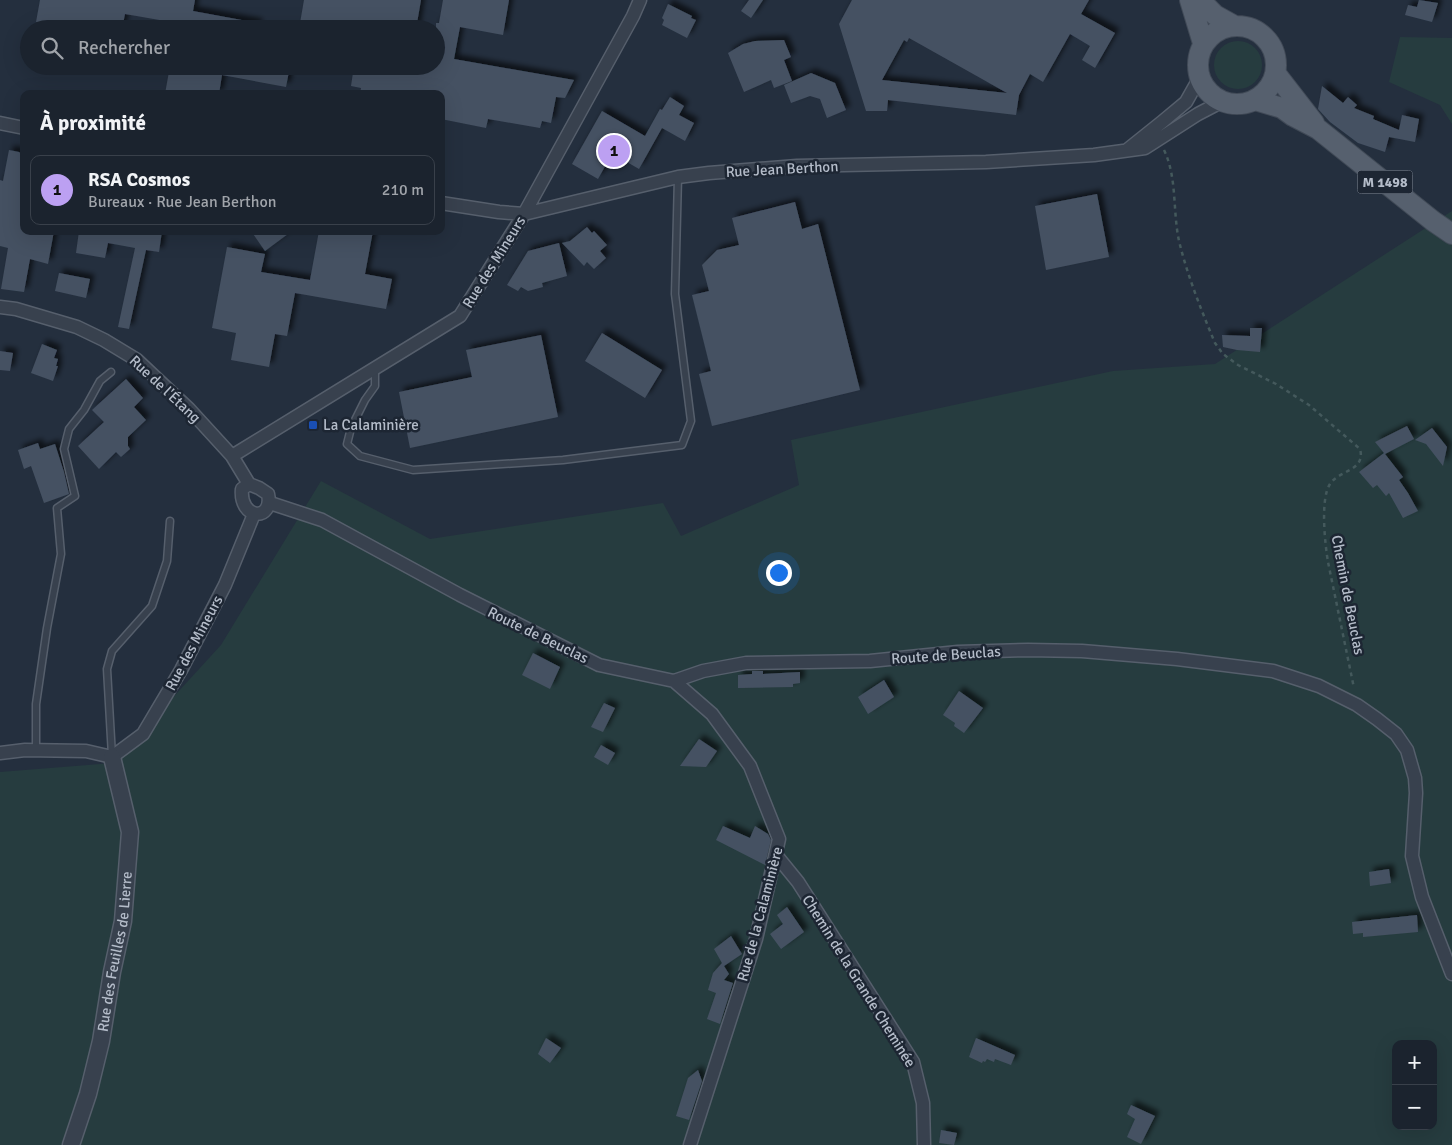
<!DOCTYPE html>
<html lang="fr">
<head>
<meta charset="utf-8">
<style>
	body { margin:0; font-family:Signika,sans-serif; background:#242b36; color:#f1f3f6 }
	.controls { position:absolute; right:15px; bottom:15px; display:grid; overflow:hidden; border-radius:10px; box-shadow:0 5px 20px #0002 }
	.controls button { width:45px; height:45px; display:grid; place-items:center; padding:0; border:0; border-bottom:1px solid #39404a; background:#1b232e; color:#f1f3f6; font:25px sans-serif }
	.you { position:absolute; left:778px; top:572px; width:18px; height:18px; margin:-12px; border:4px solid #fff; border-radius:50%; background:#1a73e8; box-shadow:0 0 0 8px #1a73e833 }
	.badge { display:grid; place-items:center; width:32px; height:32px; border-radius:50%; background:#bca0f2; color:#111; font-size:16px; font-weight:700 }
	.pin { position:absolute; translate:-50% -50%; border:2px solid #fff; box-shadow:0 1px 5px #0006 }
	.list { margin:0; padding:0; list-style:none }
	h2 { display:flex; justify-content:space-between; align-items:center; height:65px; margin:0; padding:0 20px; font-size:21px }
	h2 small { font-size:16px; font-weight:400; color:#a0a4aa }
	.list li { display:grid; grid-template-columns:32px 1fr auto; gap:15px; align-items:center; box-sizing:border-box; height:70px; margin:0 10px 10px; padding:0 10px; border:1px solid #39404a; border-radius:10px }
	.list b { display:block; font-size:19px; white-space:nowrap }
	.list p { margin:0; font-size:16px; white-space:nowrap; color:#a0a4aa }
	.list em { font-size:16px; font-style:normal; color:#a0a4aa }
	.icon { flex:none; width:28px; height:28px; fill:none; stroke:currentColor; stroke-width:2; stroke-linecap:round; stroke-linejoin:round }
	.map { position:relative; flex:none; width:1452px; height:1145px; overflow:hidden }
	.search { position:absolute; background:#1b232e; box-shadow:0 5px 20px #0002; left:20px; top:20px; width:425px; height:55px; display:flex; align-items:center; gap:12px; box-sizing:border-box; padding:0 18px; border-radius:28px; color:#a0a4aa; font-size:19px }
	.panel { position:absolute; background:#1b232e; box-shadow:0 5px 20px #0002; left:20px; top:90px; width:425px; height:145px; border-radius:10px }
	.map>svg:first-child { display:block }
	.green { fill:#263c3f; fill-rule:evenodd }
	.building { fill:#455162; fill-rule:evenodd; filter:url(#shadow) }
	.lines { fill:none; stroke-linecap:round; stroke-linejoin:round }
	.service-casing { stroke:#565f6c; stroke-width:9 }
	.minor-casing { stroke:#565f6c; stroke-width:15 }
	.tertiary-casing { stroke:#565f6c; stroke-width:19 }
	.primary-casing { stroke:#414a57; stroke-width:22 }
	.path { stroke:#44595c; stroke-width:2.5; stroke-dasharray:4 4; stroke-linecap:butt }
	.service { stroke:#38414e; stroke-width:6 }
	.minor { stroke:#38414e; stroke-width:12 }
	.tertiary { stroke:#38414e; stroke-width:16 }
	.primary { stroke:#56606e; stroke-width:20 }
	.transit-dot { fill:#1a4fb4; stroke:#1d2633; stroke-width:2 }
	.labels { text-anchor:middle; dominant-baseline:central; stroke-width:5; stroke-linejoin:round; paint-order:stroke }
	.shield { fill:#1d2633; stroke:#878f9c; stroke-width:1 }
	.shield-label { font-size:14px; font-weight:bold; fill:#b4bcc9 }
	.street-label { font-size:15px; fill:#b4bcc9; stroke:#1d2633 }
	.poi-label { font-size:15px; fill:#b4bcc9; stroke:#1d2633; text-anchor:start }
</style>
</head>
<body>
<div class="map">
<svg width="1452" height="1145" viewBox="0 0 1452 1145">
	<defs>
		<filter id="shadow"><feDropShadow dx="4.5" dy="-4.5" stdDeviation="2.5" flood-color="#0009"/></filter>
	</defs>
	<rect width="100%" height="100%" fill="#242f3e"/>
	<path class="green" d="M1400,37l52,1v86l-12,-19 -51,-23z
		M1214 65a24 24 0 1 1 48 0a24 24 0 1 1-48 0Z
		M1452,211v934h-1452v-373l113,-9 108,-118 100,-164 109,58 233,-36 18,33 118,-51 -8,-45 322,-69 102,-7zM1396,1044h37v82h-37z"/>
	<path class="building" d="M40,0h155l-2,11 65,12 -1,6h-70l1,-4 -63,-11 -3,15h-46l-40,-7z
		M304,0h117l-5,29h-117z
		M443,0h66l-6,35 -43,-8 -6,32 120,21 -9,18 -9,-1 -5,26 -9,-2 -2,7 -52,-9 -2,9 -45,-9v-25h-81l1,-6 -10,-2 3,-20h82v-43h3z
		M749,0h14l-12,18 -10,-7z
		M852,0h237l-8,14 34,19 -20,35 -13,-8 8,-14 -20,-12 -27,48 -13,-8 -11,21 -3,20 -128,-15 -1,11h-21l-27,-87zM909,38l98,55 -125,-13 22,-40 3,2z
		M1419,0l19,3 -6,19 -27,-7 3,-10 9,2z
		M668,4l24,12 -1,2 5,2 -9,18 -25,-13 2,-5 -2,-2z
		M784,40l7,17 -7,3 8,21 -18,7 -3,-8 -27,12 -16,-39 15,-9 12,-3z
		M170,66h120l-4,21 -64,-12 -3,19h-54z
		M811,73l24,10 11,27 -19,8 -7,-19 -10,-3 -19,7 -7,-18z
		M1322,86l21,17 5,-6 9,8 -3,3 20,8 -1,3 26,11 3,-15 17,4 -4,23 -26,-5 -4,15 -27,-9 -28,-21 -12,-13z
		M670,97l14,9 -5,9 15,8 -9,18 -23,-13 -23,41 -19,-11 -4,7 -8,-4 -10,18 -26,-15 30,-53 43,25 15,-27 2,1z
		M9,150l10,2 5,4v75h30l-6,33 -18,-5 -6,33 -23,-3 7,-41 -8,-2v-66l3,1z
		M1097,194l12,63 -63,13 -11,-64z
		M795,202l7,27 16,-5 42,166 -148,36 -13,-52 12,-3 -19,-76 17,-4 -7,-26 15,-15 22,-5 -7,-27z
		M587,227l5,6 2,-2 13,14 -7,6 6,7 -12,11 -7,-7 -3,4 -22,-23 8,-2z
		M79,231h83l-3,21 -13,-2 -17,79 -11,-2 17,-79 -27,-5 -3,15 -29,-5z
		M251,231h41l-27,20z
		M319,231h54l-8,43 27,5 -6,30 -91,-16 -8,43 -12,-2 -6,33 -38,-7 5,-27 -24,-5 15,-81 38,7 -4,18 49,8z
		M559,243l8,33 -25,7 1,4 -15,4 -7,-4 -3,4 -11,-6 21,-34z
		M59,273l31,6 -4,19 -31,-7z
		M1250,328h12l-2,24 -23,-2 -14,-3 -1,-12 28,1z
		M602,333l60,37 -17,28 -60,-37z
		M541,335l17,82 -148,31 -11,-56 73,-15 -6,-27z
		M42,344l15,6 -3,8 4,1 -2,7h2l-5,15 -22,-8z
		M0,351l13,2 -3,18 -10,-1z
		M126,379l17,19 -9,9 12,13 -18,17v9l2,3 -9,8 -5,-5 -17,17 -21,-23 26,-24 -12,-12z
		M1407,426l7,13 -29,15 18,23 -4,3 9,13 10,18 -15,7 -14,-25 -3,3 -9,-11 -4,3 -14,-16 25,-19 -9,-11z
		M1432,428l15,19 -4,19 -17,-22 -11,-4z
		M38,443l2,6 15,-5 9,28 5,22 -25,9 -13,-37 -7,3 -6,-19z
		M533,653l27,14 -10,22 -28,-14z
		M752,671h11v3l37,-2v11l-7,1v3l-55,1v-13l14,-1z
		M884,680l10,17 -26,17 -10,-17z
		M959,691l24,17 -19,25 -10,-7 1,-3 -12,-8z
		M604,703l11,5 -12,24 -12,-5z
		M699,739l18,12 -11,16 -26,-1z
		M601,745l14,8 -7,12 -14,-8z
		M723,826l27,12 5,-12 13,8 3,6 -6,25 -49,-25z
		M1389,869l2,14 -21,3 -1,-14z
		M787,907l17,25 -23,17 -11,-15 13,-10 -6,-9z
		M1417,915l1,17 -55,5v-4l-10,1 -1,-12z
		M731,936l11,18 -18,12 5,8 -5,6 9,3 -13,41 -13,-5 9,-26 -8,-3 5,-17 9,-10 -8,-14z
		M546,1038l15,10 -11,15 -12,-9z
		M976,1038l39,17 -4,10 -16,-6 -1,3 -7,-3 -2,3 -2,-1 -1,2 -13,-6z
		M698,1070l4,11 -13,39 -13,-4 12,-38z
		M1131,1105l24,11 -14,28 -14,-7 8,-18 -8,-5z
		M941,1130l16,3 -3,12 -15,-2z"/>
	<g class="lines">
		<g class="service-casing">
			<path id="service" d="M375,370v16l-10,14 -14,28 -4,16 13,12 53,14 150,-10 119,-15 9,-24 -16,-127 3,-117
				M36,750v-46l11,-76 14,-74 -4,-46 18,-12 -11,-47 5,-20 15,-19 16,-29 11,-9
				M112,756l-5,-87 5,-18 40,-45 15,-45 3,-40"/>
		</g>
		<g class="minor-casing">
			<path id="minor" d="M0,123l24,5
				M1127,150l35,-28 24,-20 13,-23
				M441,203l58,9 25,2 154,-37 31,-4 88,-7 189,-4 108,-7 51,-7 53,-34 25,-13
				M0,307l16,2 61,18 27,13 33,20 52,49 43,47 17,28
				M232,456l228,-140 64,-102 109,-198 7,-16
				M249,484l10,4 9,6c6,28 -29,26 -26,-5z
				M270,503l52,17 138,75 139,70 75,16 29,-10 43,-8 124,-2 88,-9 70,-2 54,1 95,8 96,12 46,15 38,19 20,14 19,15 11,16 8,28 1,15 -4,63 10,41 30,77
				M674,681l38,33 38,52 29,73 -23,100 -66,206
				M0,753l25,-3 61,1 26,6 31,-23 38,-64 44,-85 29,-71
				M776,855l22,27 115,180 10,41 1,42"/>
		</g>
		<g class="tertiary-casing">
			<g id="tertiary">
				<path id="s1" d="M71,1145l17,-51 13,-53 11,-69 11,-51 7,-89 -18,-75"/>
			</g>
		</g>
		<g class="primary-casing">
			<path id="primary" d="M1190,0l13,43
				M1200,0l15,15 18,10
				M1198 65a39 39 0 1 1 78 0a39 39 0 1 1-78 0Z
				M1276,74l38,49
				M1255,100l27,8 11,8 25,13 115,92 19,13"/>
		</g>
		<path class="path" d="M1164,150c14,29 8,64 16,95 8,32 22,67 35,98l8,11 15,11 38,19 33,21 51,44c6,22 -21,21 -30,35 -10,15 -5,60 -2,78l26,126"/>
		<use href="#service" class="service"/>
		<use href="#minor" class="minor"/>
		<use href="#tertiary" class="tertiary"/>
		<use href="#primary" class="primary"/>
	</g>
	<rect class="transit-dot" x="308" y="420" width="10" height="10" rx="2.5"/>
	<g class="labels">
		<rect class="shield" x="1357.5" y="170.5" width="55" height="23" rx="4"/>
		<g class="shield-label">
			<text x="1385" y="182">M 1498</text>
		</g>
		<g class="street-label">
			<text transform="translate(782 169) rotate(-3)">Rue Jean Berthon</text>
			<text transform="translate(494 262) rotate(-58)">Rue des Mineurs</text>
			<text transform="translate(165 389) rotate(43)">Rue de l'Étang</text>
			<text transform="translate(1348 595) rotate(79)">Chemin de Beuclas</text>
			<text transform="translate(538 635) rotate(26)">Route de Beuclas</text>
			<text transform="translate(194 643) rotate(-62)">Rue des Mineurs</text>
			<text transform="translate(946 655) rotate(-4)">Route de Beuclas</text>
			<text transform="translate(760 914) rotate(-75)">Rue de la Calaminière</text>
			<text stroke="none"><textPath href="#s1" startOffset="199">Rue des Feuilles de Lierre</textPath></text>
			<text transform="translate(859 981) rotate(58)">Chemin de la Grande Cheminée</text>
		</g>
		<g class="poi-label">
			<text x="323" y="425">La Calaminière</text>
		</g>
	</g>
</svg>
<div class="controls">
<button>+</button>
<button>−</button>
</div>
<div class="you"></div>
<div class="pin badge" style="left:614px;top:151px">1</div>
<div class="search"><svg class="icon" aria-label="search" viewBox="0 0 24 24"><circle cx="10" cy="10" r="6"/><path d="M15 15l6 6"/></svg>Rechercher</div>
<section class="panel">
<h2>À proximité<small></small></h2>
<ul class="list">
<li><span class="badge">1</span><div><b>RSA Cosmos</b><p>Bureaux · Rue Jean Berthon</p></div><em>210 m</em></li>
</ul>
</section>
</div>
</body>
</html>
